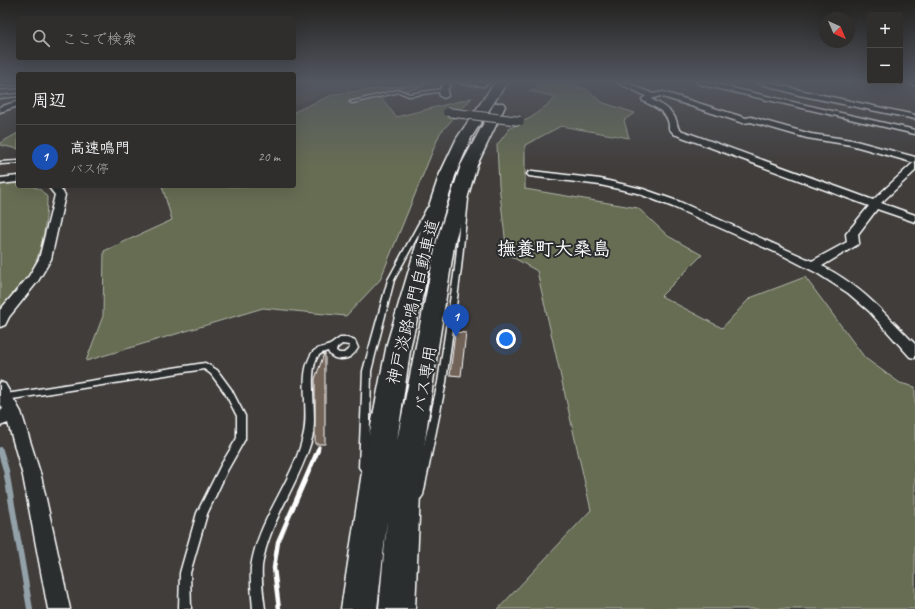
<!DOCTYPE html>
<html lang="ja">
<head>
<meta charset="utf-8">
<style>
	body { margin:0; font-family:Caveat,"Klee One",sans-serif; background:#383634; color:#f1f3f6 }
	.controls { position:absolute; right:12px; top:12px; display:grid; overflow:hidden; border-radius:4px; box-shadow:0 4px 16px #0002 }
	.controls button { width:36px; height:36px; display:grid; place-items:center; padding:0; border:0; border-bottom:1px solid #4b4a48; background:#302e2c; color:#f1f3f6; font:20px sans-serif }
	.compass { position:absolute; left:819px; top:12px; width:36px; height:36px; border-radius:50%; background:#302e2c; box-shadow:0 4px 16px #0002; rotate:136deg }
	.you { position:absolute; left:506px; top:339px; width:14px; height:14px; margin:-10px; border:3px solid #fff; border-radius:50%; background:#1a73e8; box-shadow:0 0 0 6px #1a73e833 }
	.badge { display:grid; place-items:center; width:26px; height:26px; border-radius:50%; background:#ea580c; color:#fff; font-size:13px; font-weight:700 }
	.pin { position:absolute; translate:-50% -33px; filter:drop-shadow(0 1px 2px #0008) }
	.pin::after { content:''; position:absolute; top:21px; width:14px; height:12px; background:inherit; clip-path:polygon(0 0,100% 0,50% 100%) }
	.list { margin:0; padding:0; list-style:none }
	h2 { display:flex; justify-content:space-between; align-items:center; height:52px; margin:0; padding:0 16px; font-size:17px }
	h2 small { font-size:13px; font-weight:400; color:#a8a8a9 }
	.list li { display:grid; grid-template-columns:26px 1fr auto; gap:12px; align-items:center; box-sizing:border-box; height:64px; padding:0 16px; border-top:1px solid #4b4a48 }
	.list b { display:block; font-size:15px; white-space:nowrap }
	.list p { margin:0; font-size:13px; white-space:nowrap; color:#a8a8a9 }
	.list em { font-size:13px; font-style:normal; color:#a8a8a9 }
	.icon { flex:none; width:22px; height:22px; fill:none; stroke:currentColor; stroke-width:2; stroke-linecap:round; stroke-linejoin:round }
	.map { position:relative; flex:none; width:915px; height:609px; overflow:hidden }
	.search { position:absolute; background:#302e2c; box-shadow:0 4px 16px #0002; left:16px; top:16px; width:280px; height:44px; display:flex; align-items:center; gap:10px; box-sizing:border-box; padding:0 14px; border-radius:4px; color:#a8a8a9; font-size:15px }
	.panel { position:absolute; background:#302e2c; box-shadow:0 4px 16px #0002; left:16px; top:72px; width:280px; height:116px; border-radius:4px }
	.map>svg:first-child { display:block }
	.built { fill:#4f4844 }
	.green { fill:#666d53; stroke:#b2b6a9 }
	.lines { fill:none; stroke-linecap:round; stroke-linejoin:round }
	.stream { stroke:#93a1a9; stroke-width:6 }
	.building { fill:#726359; stroke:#fff }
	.lane-casing { stroke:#fff; stroke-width:3 }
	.street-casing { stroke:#fff; stroke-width:3 }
	.secondary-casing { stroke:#fff; stroke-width:3 }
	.highway-casing { stroke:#fff; stroke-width:3 }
	.lane { fill:#2a2d2e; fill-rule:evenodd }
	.street { fill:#2a2d2e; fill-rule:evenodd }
	.secondary { fill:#2a2d2e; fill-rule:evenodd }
	.highway { fill:#2a2d2e; fill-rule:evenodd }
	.rail-far1 { stroke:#fff; stroke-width:3.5 }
	.rail { stroke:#fff; stroke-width:4.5 }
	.street-bridge-casing { stroke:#fff; stroke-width:10; stroke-linecap:butt }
	.street-bridge { stroke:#2a2d2e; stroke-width:8 }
	.labels { text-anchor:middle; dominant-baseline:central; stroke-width:4; stroke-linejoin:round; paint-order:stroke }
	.street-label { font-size:17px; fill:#fff; stroke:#2a2d2e }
	.quarter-label { font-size:19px; font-weight:bold; fill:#fff; stroke:#2a2d2e }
</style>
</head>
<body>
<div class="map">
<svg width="915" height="609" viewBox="0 0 915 609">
	<rect width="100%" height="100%" fill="#403d3b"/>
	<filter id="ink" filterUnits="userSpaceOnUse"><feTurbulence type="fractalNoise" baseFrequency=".025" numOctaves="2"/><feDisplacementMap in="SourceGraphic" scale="8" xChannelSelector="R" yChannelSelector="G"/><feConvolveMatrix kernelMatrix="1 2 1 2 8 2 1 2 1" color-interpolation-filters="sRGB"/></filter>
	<g filter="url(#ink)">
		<path class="built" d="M294,82h112l-1,2 -80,9 -31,12z"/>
		<path class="green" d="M545,82h20l20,7 19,14 31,10 -11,7 5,18 -68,-12 -36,19v44l113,19 30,28 34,19 -41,41 61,32 28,-30 55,-21 60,81 35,25 15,4v222h-417l93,-99 -54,-239 -30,-17 -8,-69 -2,-40 13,-17 22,-11 25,-20 -28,-6z
			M427,83l-5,4 -41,10 15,20 76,-19 -32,35 -60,147 -34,36 -83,-8 -177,53 17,-45 1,-65 68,-31 -10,-34h132v-74l40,-18z
			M18,133v16l-18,-4v-2z
			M13,183l5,1v2c15,0 20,-1 29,11 0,25 -5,60 -20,81 -9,11 -18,21 -27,31v-125z"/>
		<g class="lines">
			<path class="stream" d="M0,450l6,20 24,139"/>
		</g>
		<path class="building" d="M455,332l11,1 -5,43 -11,-1z
			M324,354h1v90h-10v-65z"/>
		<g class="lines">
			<g class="lane-casing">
				<path id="lane" d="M18,86v2l-18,1v-2z
					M443,89l2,1 -1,1 -35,5 -10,-4 -47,11 -2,-1 49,-12 10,4z
					M18,94v2l-18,2v-2z
					M18,161v2l-18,1v-2z
					M465,197l3,2 -7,69 -15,114 -23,113 -2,3 -3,2 -3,-2 -2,-3 25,-113 17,-114 7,-69z
					M430,206l3,2 -39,72 -23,91 -2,96 -2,3 -3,1 -3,-1 -2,-3 4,-96 25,-91 39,-72z
					M340,338h7l8,3 3,7c-2,3 -4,6 -7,8 -7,5 -20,4 -23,-5 -4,1 -7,2 -10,5 -11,16 0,61 -6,82 -12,45 -43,82 -50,128 -1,14 1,29 3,43h-12c-1,-14 -3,-28 -2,-42 7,-48 41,-84 52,-130 7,-24 -4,-56 6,-78 5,-12 10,-10 21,-14 4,-2 6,-5 10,-7zM342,344l7,1 1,3 -6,5h-5l-3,-2 1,-3z
					M205,363l12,7 14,19 14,27v23l-18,32 -20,43 -17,59 1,36h-12l1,-36 17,-60 24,-48 16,-27v-22l-12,-23 -14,-19 -7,-5 -198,31 -3,-1 -1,-2 1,-2 3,-1z"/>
			</g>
			<g class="street-casing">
				<path id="street" d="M445,82h8l-3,2 -3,7 1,5 -4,2 -4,-2 -1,-5z
					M459,82h30l-5,4 -22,-2z
					M617,82h8l28,12 10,-2 83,26 5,-1 60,17 41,6 63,17v6l-64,-18 -44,-7 -56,-16 -8,1 -83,-27 -9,3c9,5 20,10 24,19 3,5 1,8 5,12l193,70 39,-36 3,-1v8l-34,32 34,12v7l-38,-13 -19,25 1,9 -2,2 -35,21c40,20 62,47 93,78v14l-5,-1 -41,-46 -21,-18 -31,-20 -33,-17 -111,-49 -36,-14 -37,-8 -71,-9 -2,-2 2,-2 3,-1 68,8 43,10 37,13 132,59 35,-19 -1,-8 23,-28 -195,-72 -5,-6c1,-15 -14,-21 -26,-27l-1,-2 4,-3 -28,-13z
					M696,82h10l209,48v4l-216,-50z
					M758,82h9l32,8 116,25v4l-116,-24 -40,-12z
					M18,101v5l-18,6v-5z
					M18,176v6l-18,2v-6z
					M48,186h10l7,9 -14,64 -13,22 -29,36 -4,8 -5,2v-17l29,-34 10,-17 16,-64z
					M0,382l5,2 16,28 20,64 29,133h-22l-25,-133 -15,-53 -8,3v-15l3,-2 -3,-6z"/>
			</g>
			<g class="secondary-casing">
				<path id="secondary" d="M908,82h7v3l-6,-1z"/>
			</g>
			<g class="highway-casing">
				<path id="highway" d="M495,82h12l-36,56 -16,38 -18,60 -26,108 -14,97 40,-201 24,-75 32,-59 2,-3h8l2,3 -28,59 -22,75 -18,113 -16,117 -6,139h-36l8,-89 -10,89h-36l21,-137 25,-128 32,-108 20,-60 18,-38z"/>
			</g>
			<use href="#lane" class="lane"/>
			<use href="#street" class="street"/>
			<use href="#secondary" class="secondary"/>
			<use href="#highway" class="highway"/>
			<path class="rail-far1" d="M317,451l2,-4"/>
			<path class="rail" d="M279,609l-5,-41 4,-26 40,-92"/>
			<g class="street-bridge-casing">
				<path id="street-bridge" d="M447,112l73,9"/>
			</g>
			<use href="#street-bridge" class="street-bridge"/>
		</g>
	</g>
	<linearGradient id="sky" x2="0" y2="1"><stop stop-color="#232220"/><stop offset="0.49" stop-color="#535760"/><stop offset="1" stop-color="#535760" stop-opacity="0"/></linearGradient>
	<rect width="915" height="167" fill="url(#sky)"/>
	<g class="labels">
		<g class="street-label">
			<text transform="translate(413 302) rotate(-76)">神戸淡路鳴門自動車道</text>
			<text transform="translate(425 379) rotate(-80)">バス専用</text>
		</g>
		<g class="quarter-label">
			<text x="554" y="249">撫養町大桑島</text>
		</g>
	</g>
</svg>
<div class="controls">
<button>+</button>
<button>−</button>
</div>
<svg class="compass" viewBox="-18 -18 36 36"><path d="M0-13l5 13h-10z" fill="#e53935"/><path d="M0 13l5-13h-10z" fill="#a8a8a9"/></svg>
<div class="you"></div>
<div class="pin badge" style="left:456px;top:337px;background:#1a4fb4">1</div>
<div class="search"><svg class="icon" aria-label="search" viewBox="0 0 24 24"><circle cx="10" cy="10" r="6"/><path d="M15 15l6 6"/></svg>ここで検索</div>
<section class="panel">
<h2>周辺<small></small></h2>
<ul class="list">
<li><span class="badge" style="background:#1a4fb4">1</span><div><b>高速鳴門</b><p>バス停</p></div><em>20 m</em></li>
</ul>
</section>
</div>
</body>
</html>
